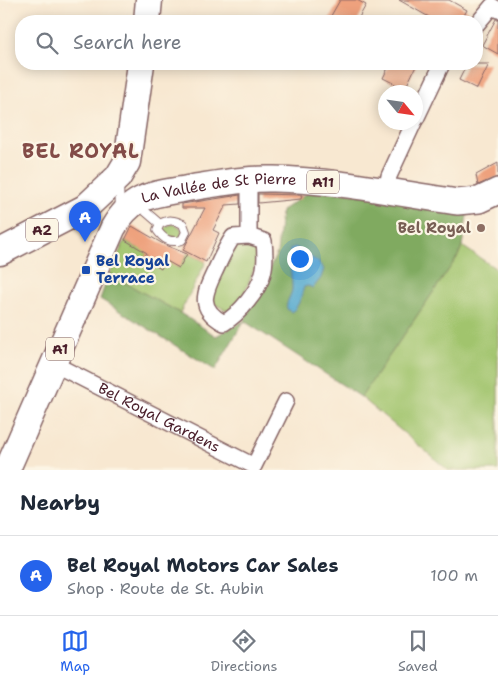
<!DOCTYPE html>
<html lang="en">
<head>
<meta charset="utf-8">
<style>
	body { margin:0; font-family:"Shantell Sans",sans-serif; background:#f6f6f7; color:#1f2937 }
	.compass { position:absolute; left:378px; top:85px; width:45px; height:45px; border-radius:50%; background:#fff; box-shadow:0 2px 12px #0003; rotate:119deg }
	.you { position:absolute; left:299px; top:258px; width:18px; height:18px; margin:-12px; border:4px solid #fff; border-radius:50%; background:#1a73e8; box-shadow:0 0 0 8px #1a73e833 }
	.badge { display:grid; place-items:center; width:32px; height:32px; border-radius:50%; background:#2563eb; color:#fff; font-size:16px; font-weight:700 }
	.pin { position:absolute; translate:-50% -41px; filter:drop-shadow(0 1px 2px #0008) }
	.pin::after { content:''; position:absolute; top:26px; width:18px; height:15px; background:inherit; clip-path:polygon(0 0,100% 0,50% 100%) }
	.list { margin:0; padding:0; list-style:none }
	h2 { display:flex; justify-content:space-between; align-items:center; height:65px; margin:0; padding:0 20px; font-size:21px }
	h2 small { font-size:16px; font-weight:400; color:#747a83 }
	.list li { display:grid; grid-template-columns:32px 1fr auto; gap:15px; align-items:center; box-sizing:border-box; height:80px; padding:0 20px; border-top:1px solid #e0e1e3 }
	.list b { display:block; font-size:19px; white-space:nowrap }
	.list p { margin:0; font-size:16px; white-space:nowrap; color:#747a83 }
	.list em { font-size:16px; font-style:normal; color:#747a83 }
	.icon { flex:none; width:28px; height:28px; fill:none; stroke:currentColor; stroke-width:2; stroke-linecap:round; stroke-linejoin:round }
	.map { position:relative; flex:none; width:498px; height:470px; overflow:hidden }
	.search { position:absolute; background:#fff; box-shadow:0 2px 12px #0003; left:15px; right:15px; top:15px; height:55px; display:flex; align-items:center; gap:12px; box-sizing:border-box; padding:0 18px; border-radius:20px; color:#747a83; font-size:19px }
	.sheet { height:145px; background:#fff }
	nav { display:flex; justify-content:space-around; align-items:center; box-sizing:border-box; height:70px; border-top:1px solid #e0e1e3; background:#fff; font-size:14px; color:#747a83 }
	nav a { display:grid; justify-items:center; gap:2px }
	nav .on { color:#2563eb }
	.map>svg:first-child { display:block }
	.green { fill:#a1c46d; stroke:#76724c }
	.forest { fill:#80aa60; stroke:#656446 }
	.water { fill:#52a9cf; stroke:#4e647d }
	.building { fill:#eea17d }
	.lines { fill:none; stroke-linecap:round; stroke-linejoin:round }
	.service-casing { stroke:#876565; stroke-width:10 }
	.minor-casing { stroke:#876565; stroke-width:18 }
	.primary-casing { stroke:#876565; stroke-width:28 }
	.trunk-casing { stroke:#876565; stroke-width:29 }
	.service { stroke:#fff; stroke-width:8 }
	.minor { stroke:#fff; stroke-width:15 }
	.primary { stroke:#fff; stroke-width:25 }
	.trunk { stroke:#fff; stroke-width:26 }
	.education-dot { fill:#8d6e63; stroke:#fcf5e5; stroke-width:2 }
	.transit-dot { fill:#1a4fb4; stroke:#fcf5e5; stroke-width:2 }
	.labels { text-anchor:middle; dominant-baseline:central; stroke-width:4.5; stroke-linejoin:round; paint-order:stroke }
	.shield { fill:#fcf5e5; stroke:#7f5f63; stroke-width:1 }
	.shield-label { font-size:14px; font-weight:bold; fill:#4a1f2b }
	.street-label { font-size:15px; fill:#4a1f2b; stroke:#fcf5e5 }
	.education-label { font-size:15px; font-weight:bold; fill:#785e54; stroke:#fcf5e5; text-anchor:end }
	.transit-label { font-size:15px; font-weight:bold; fill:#164399; stroke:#fcf5e5; text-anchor:start }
	.district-label { font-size:20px; font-weight:bold; letter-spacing:1px; fill:#834c48; stroke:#fcf5e5 }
</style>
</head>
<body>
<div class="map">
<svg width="498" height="470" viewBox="0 0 498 470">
	<rect width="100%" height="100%" fill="#fcf5e5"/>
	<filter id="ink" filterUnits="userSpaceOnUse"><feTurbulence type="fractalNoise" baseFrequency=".02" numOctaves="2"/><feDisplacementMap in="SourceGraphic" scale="10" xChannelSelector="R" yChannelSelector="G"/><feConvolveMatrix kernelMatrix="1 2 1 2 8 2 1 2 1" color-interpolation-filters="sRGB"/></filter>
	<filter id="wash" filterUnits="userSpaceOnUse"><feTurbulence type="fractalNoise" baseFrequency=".0096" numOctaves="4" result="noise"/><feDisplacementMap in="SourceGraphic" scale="20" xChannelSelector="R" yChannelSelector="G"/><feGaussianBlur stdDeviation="1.12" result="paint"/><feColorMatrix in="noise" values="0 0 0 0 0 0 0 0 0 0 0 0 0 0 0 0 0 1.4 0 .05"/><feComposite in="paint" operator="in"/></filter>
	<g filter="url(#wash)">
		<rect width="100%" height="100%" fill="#f8e8d1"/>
		<path class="green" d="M173,224l7,3 2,4 -1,6 -6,3 -9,-5 -2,-6 3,-3z
			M125,240l12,8 4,-6 10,4 -7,13 17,9 4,-8 14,8 9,-15 18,9 -26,51 -71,-39z
			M243,243l13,8 1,11 -18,44 -9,6 -16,-8 -3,-10 25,-50z
			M462,246l36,24v200h-50l-87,-73 97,-141z"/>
		<path class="forest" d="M315,188l153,22 -6,36 -4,10 -97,141 -117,-76 -29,49 -115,-71 9,-25 71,39 36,23 28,-15 33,-68 4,-42z"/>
		<path class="water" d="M295,247l23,15 6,7 -3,9 -8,10 -5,-2 -4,1c-3,9 -5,21 -13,25l-4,-3c-2,-8 6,-14 5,-23 0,-13 -4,-23 -2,-37z"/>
		<g id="blocks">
			<path class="building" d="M340,0h17l9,5 -9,16h-29z
				M399,0h50l18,10 -6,11h-25z
				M496,19h2v35l-16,-9z
				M390,64h27l-12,25 -22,-11z
				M467,64h22l-12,25 -18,-9z
				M498,163v14l-20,8 -2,-10z
				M258,194l44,1 -1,4 -43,4z
				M240,195v9l-14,1 -13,25 6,3 -13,29 -23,-12 22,-42h-23v-4z
				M132,226l33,19 22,9 -8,14 -14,-8 -4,9 -17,-10 3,-6 -22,-13z"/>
		</g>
	</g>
	<g filter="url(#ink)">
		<use href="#blocks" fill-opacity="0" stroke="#876565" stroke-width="1"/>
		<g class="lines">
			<g class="service-casing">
				<path id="service" d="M119,184l1,26
					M138,205l22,19c9,-5 14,-4 23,0l3,8 -4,8c-12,3 -18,0 -25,-10l3,-6"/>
			</g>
			<g class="minor-casing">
				<g id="minor">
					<path d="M477,24l15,-18 6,4"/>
					<path d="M416,119l26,-55"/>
					<path d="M249,181v55l-16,1c-7,10 -12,21 -17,32 -11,23 -20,39 8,54 15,-9 35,-32 39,-50 3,-10 2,-22 1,-32l-15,-5"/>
					<path d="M386,192l3,-16 25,-54"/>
					<path id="s1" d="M54,364l200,102 32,-65"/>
				</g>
			</g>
			<g class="primary-casing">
				<g id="primary">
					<path id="s2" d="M7,470l106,-242c20,-35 41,-33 77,-40 26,-4 55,-10 83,-9 61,1 123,14 184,23l22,-2 19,-9"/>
				</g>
			</g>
			<g class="trunk-casing">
				<path id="trunk" d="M147,21l2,-21
					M0,252l85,-44 33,-31 9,-15 14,-98"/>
			</g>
			<use href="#service" class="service"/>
			<use href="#minor" class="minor"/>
			<use href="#primary" class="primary"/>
			<use href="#trunk" class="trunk"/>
		</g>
	</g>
	<circle class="education-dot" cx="481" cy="228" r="5"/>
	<rect class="transit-dot" x="81" y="265" width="10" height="10" rx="2.5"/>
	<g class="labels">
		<g class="shield">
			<rect x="307" y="170.5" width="32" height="23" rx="4"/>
			<rect x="26" y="218.5" width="32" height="23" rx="4"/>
			<rect x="46" y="337.5" width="28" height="23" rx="4"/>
		</g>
		<g class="shield-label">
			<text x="323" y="182">A11</text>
			<text x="42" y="230">A2</text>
			<text x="60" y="349">A1</text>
		</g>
		<g class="street-label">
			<text stroke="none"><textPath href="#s2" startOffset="384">La Vallée de St Pierre</textPath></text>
			<text stroke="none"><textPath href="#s1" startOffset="118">Bel Royal Gardens</textPath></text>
		</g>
		<g class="education-label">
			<text x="471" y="228">Bel Royal</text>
		</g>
		<g class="transit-label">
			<text x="96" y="261">Bel Royal<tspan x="96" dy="17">Terrace</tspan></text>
		</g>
		<g class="district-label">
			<text x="81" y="151">BEL ROYAL</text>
		</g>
	</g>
</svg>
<svg class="compass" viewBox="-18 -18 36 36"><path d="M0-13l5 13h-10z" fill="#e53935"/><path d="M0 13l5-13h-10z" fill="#747a83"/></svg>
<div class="you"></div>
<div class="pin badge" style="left:85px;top:242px">A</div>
<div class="search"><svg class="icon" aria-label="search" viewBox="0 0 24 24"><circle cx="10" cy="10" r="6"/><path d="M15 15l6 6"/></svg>Search here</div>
</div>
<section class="sheet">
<h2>Nearby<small></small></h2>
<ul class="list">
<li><span class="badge">A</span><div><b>Bel Royal Motors Car Sales</b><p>Shop · Route de St. Aubin</p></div><em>100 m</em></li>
</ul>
</section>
<nav>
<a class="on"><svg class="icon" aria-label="map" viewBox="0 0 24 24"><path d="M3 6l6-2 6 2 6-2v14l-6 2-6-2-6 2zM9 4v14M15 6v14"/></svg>Map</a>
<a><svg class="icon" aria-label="directions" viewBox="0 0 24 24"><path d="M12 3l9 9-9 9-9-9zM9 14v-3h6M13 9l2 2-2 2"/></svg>Directions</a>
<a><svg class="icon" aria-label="saved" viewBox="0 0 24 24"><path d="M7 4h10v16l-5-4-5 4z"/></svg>Saved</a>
</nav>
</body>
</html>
